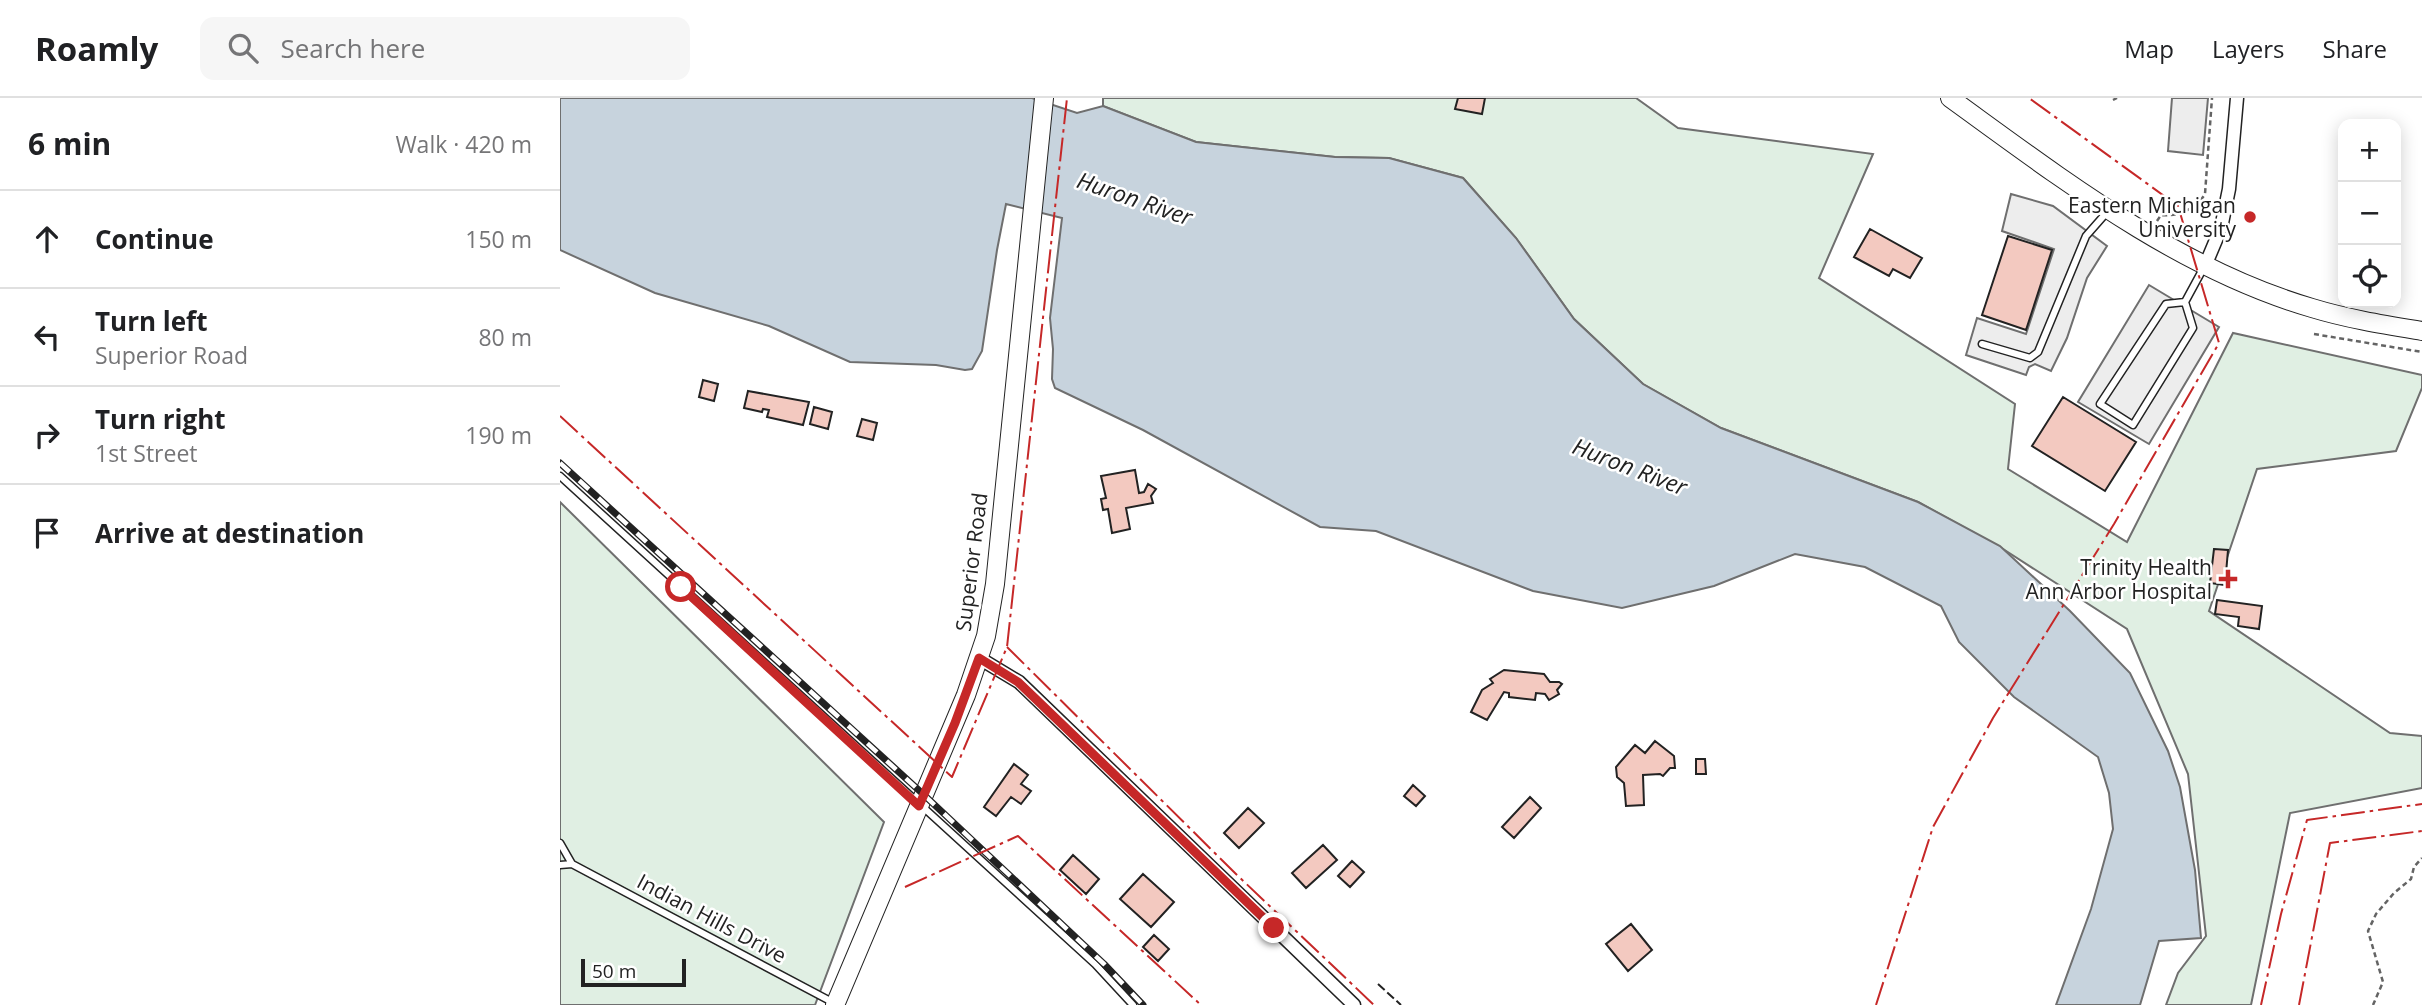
<!DOCTYPE html>
<html lang="en">
<head>
<meta charset="utf-8">
<style>
	body { margin:0; font-family:"Open Sans",sans-serif; background:#f6f6f6; color:#202124 }
	.controls { position:absolute; right:21px; top:21px; display:grid; overflow:hidden; border-radius:14px; box-shadow:0 4px 18px #0003 }
	.controls button { width:63px; height:63px; display:grid; place-items:center; padding:0; border:0; border-bottom:2px solid #e0e0e0; background:#fff; color:#202124; font:35px sans-serif }
	.scale { position:absolute; left:21px; bottom:18px; width:105px; box-sizing:border-box; padding-left:7px; border:4px solid #222; border-top:0; font-size:19px; line-height:24px; white-space:nowrap; color:#222; -webkit-text-stroke:5px #fff; paint-order:stroke }
	.stop { position:absolute; width:21px; height:21px; margin:-16px; border:5px solid #c62828; border-radius:50%; background:#fff }
	.stop.end { background:#c62828; border-color:#fff; box-shadow:0 2px 7px #0008 }
	.list { margin:0; padding:0; list-style:none }
	h2 { display:flex; justify-content:space-between; align-items:center; height:91px; margin:0; padding:0 28px; font-size:30px }
	h2 small { font-size:23px; font-weight:400; color:#757577 }
	.list li { display:grid; grid-template-columns:46px 1fr auto; gap:21px; align-items:center; box-sizing:border-box; height:98px; padding:0 28px; border-top:2px solid #e0e0e0 }
	.list b { display:block; font-size:26px; white-space:nowrap }
	.list p { margin:0; font-size:23px; white-space:nowrap; color:#757577 }
	.list em { font-size:23px; font-style:normal; color:#757577 }
	.icon { flex:none; width:38px; height:38px; fill:none; stroke:currentColor; stroke-width:2; stroke-linecap:round; stroke-linejoin:round }
	.map { position:relative; flex:none; width:1862px; height:907px; overflow:hidden }
	header { display:flex; align-items:center; gap:42px; box-sizing:border-box; height:98px; padding:0 35px; background:#fff; border-bottom:2px solid #e0e0e0 }
	header strong { font-size:33px }
	nav { display:flex; gap:38px; margin-inline-start:auto; font-size:24px }
	.search { width:490px; height:63px; background:#f6f6f6; display:flex; align-items:center; gap:18px; box-sizing:border-box; padding:0 24px; border-radius:14px; color:#757577; font-size:26px }
	main { display:flex }
	aside { flex:1; background:#fff }
	.map>svg:first-child { display:block }
	.green { fill:#e0efe3; stroke:#6f6f6f; stroke-width:2 }
	.parking { fill:#ededed; stroke:#6f6f6f; stroke-width:2 }
	.water { fill:#c7d3dd; stroke:#6f6f6f; stroke-width:2 }
	.building { fill:#f3c9c0; stroke:#222; stroke-width:2 }
	.lines { fill:none; stroke-linecap:round; stroke-linejoin:round }
	.service-casing { stroke:#222; stroke-width:9 }
	.minor-casing { stroke:#222; stroke-width:15 }
	.secondary-casing { stroke:#222; stroke-width:20 }
	.path { stroke:#646464; stroke-width:2.5; stroke-dasharray:5 3.5; stroke-linecap:butt }
	.service { stroke:#fff; stroke-width:6 }
	.minor { stroke:#fff; stroke-width:12 }
	.secondary { stroke:#fff; stroke-width:18 }
	.rail-casing { stroke:#222; stroke-width:7 }
	.rail { stroke:#fff; stroke-width:4.5; stroke-dasharray:13; stroke-linecap:butt }
	.fence { stroke:#222; stroke-width:2; stroke-dasharray:9 3.5; stroke-linecap:butt }
	.power { stroke:#c62828; stroke-width:2; stroke-dasharray:24 5 3.5 5; stroke-linecap:butt }
	.route { stroke:#c62828; stroke-width:9 }
	.poi-dot { fill:#c62828; stroke:#fff; stroke-width:2.5 }
	.labels { text-anchor:middle; dominant-baseline:central; stroke-width:5; stroke-linejoin:round; paint-order:stroke }
	.poi-label { font-size:21px; fill:#222; stroke:#fff; text-anchor:end }
	.street-label { font-size:21px; fill:#222; stroke:#fff }
	.water-label { font-size:23px; font-style:italic; fill:#222; stroke:#fff }
</style>
</head>
<body>
<header>
<strong>Roamly</strong>
<div class="search"><svg class="icon" aria-label="search" viewBox="0 0 24 24"><circle cx="10" cy="10" r="6"/><path d="M15 15l6 6"/></svg>Search here</div>
<nav><a>Map</a><a>Layers</a><a>Share</a></nav>
</header>
<main>
<aside>
<h2>6 min<small>Walk · 420 m</small></h2>
<ul class="list">
<li><svg class="icon" aria-label="ahead" viewBox="0 0 24 24"><path d="M12 20V5M6 11l6-6 6 6"/></svg><div><b>Continue</b></div><em>150 m</em></li>
<li><svg class="icon" aria-label="left" viewBox="0 0 24 24"><path d="M17 20v-9H6M10 6l-5 5 5 5"/></svg><div><b>Turn left</b><p>Superior Road</p></div><em>80 m</em></li>
<li><svg class="icon" aria-label="right" viewBox="0 0 24 24"><path d="M7 20v-9h11M14 6l5 5-5 5"/></svg><div><b>Turn right</b><p>1st Street</p></div><em>190 m</em></li>
<li><svg class="icon" aria-label="arrive" viewBox="0 0 24 24"><path d="M6 21V4h12l-3 4 3 4H6"/></svg><div><b>Arrive at destination</b></div></li>
</ul>
</aside>
<div class="map">
<svg width="1862" height="907" viewBox="0 0 1862 907">
	<rect width="100%" height="100%" fill="#fff"/>
	<path class="green" d="M543,0h533l42,30 195,26 -54,124 196,126 -7,65 119,73 106,-209 189,42v13l-26,63 -139,18 -48,142 181,122 32,3v52l-132,25 -39,192h-85l12,-32 28,-37 -18,-162 -61,-145 -127,-82 -82,-45 -197,-74 -78,-44 -69,-65 -58,-81 -53,-60 -74,-20 -54,-1 -139,-15 -93,-36z
		M0,404l324,320 -69,183h-255z"/>
	<path class="parking" d="M1612,0h36l-5,57 -35,-4z
		M1451,96l42,12 54,40 -20,32 -20,60 -16,33 -16,-7 -6,3 -3,8 -60,-20 11,-37 49,16 28,-85 -52,-18z
		M1589,187l70,42 -70,117 -71,-42z"/>
	<path class="water" d="M0,0h472l45,15 26,-7 93,36 139,15 54,1 74,20 53,60 58,81 69,65 78,44 197,74 82,44 70,65 60,62 38,78 12,36 15,83 6,68 -42,3 -19,64h-84l35,-96 22,-80 -4,-36 -11,-36 -84,-60 -55,-55 -18,-36 -76,-39 -70,-13 -81,32 -92,22 -89,-17 -157,-60 -56,-4 -177,-97 -88,-42 -3,-9 1,-30 -3,-31 12,-100 -56,-14 -9,46 -15,101 -10,18 -7,1 -29,-5 -86,-3 -81,-36 -114,-33 -95,-43z"/>
	<path class="building" d="M898,0h27l-3,16 -27,-5z
		M1310,131l52,29 -12,20 -17,-9 -4,7 -35,-19z
		M1448,138l44,14 -26,80 -44,-15z
		M143,282l15,4 -4,17 -15,-4z
		M188,293l61,11 -6,23 -36,-8 2,-7 -6,-1 -1,3 -18,-4z
		M1503,299l73,45 -31,49 -73,-45z
		M254,309l18,5 -4,17 -18,-5z
		M302,321l15,4 -4,17 -16,-4z
		M575,372l4,23 5,-1 4,-8 8,5 -5,7 2,7 -27,5 4,21 -18,4 -4,-24 -5,1 -2,-11 5,-1 -5,-22z
		M1654,451l14,1 -3,35 -15,-2z
		M1657,502l45,6 -3,23 -21,-3 1,-9 -24,-3z
		M944,572l40,4 6,8h9l3,2 -5,6 2,4 -10,6 -4,-6 -9,-1 -1,7 -26,-3v-4l-5,-1 -17,28 -16,-8 11,-22 11,-7 -3,-4z
		M1095,643l19,15 1,12h-5l-7,8 -3,-2 -17,1 1,30 -18,1 -2,-23 -7,-6 -1,-10 19,-22 10,8z
		M1136,661h9l1,15h-10z
		M454,666l14,11 -7,9 10,7 -10,13 -10,-7 -15,19 -12,-9z
		M853,687l12,11 -9,10 -12,-10z
		M970,699l11,11 -27,30 -12,-11z
		M688,710l16,15 -25,25 -15,-15z
		M763,747l14,15 -31,28 -14,-15z
		M513,757l26,24 -13,15 -26,-24z
		M792,763l12,11 -14,15 -12,-11z
		M583,776l31,28 -23,25 -31,-28z
		M1071,826l21,26 -24,21 -22,-27z
		M594,837l15,14 -11,12 -15,-14z"/>
	<g class="lines">
		<g class="service-casing">
			<path id="service" d="M1625,204l-19,2 -66,100 33,21 60,-97 -8,-26 19,-35
				M1422,246l48,14 8,-6 48,-116 22,-25
				M0,378l535,488 38,41
				M0,745l12,21 -12,1
				M12,766l262,139"/>
		</g>
		<g class="minor-casing">
			<path id="minor" d="M1645,168l16,-38 8,-39 8,-91
				M419,560l40,24 335,323"/>
		</g>
		<g class="secondary-casing">
			<path id="secondary" d="M1390,0c112,81 228,171 362,210 36,11 74,17 110,23
				M275,907l131,-310 20,-59 9,-52 49,-486"/>
		</g>
		<path class="path" d="M1553,2l4,-2
			M1597,123l4,-6c17,2 35,-6 44,-21l7,-96
			M1754,236l108,18
			M1813,907l10,-23 -15,-51 8,-17 18,-21 17,-14 3,-12 8,-9"/>
		<use href="#service" class="service"/>
		<use href="#minor" class="minor"/>
		<use href="#secondary" class="secondary"/>
		<g class="rail-casing">
			<path id="rail" d="M0,365l363,331 181,170 39,41"/>
		</g>
		<use href="#rail" class="rail"/>
		<path class="fence" d="M818,886l23,21"/>
		<path class="power" d="M0,318l392,361 55,-130 60,-549
			M447,549l230,228 137,130
			M345,789l113,-51 183,169
			M1316,907l57,-178 60,-109 121,-194 105,-181 -41,-137 -149,-108
			M1701,907l20,-91 26,-94 115,-16
			M1739,907l31,-162 92,-12"/>
	</g>
	<g class="lines">
		<path class="route" d="M121,489l238,219 36,-83 24,-65 39,24 256,246"/>
	</g>
	<g class="poi-dot">
		<circle cx="1690" cy="119" r="7"/>
		<path d="M1664.5 470.5h7v7h7v7h-7v7h-7v-7h-7v-7h7z"/>
	</g>
	<g class="labels">
		<g class="poi-label">
			<text x="1676" y="107">Eastern Michigan<tspan x="1676" dy="24">University</tspan></text>
			<text x="1652" y="469">Trinity Health<tspan x="1652" dy="24">Ann Arbor Hospital</tspan></text>
		</g>
		<g class="street-label">
			<text transform="translate(411 464) rotate(-83)">Superior Road</text>
			<text transform="translate(152 820) rotate(28)">Indian Hills Drive</text>
		</g>
		<g class="water-label">
			<text transform="translate(575 100) rotate(19)">Huron River</text>
			<text transform="translate(1070 368) rotate(21)">Huron River</text>
		</g>
	</g>
</svg>
<div class="controls">
<button>+</button>
<button>−</button>
<button><svg class="icon" aria-label="locate" viewBox="0 0 24 24"><circle cx="12" cy="12" r="6"/><path d="M12 2v4M12 18v4M2 12h4M18 12h4"/></svg></button>
</div>
<div class="scale">50 m</div>
<div class="stop" style="left:121px;top:489px"></div>
<div class="stop end" style="left:714px;top:830px"></div>
</div>
</main>
</body>
</html>
